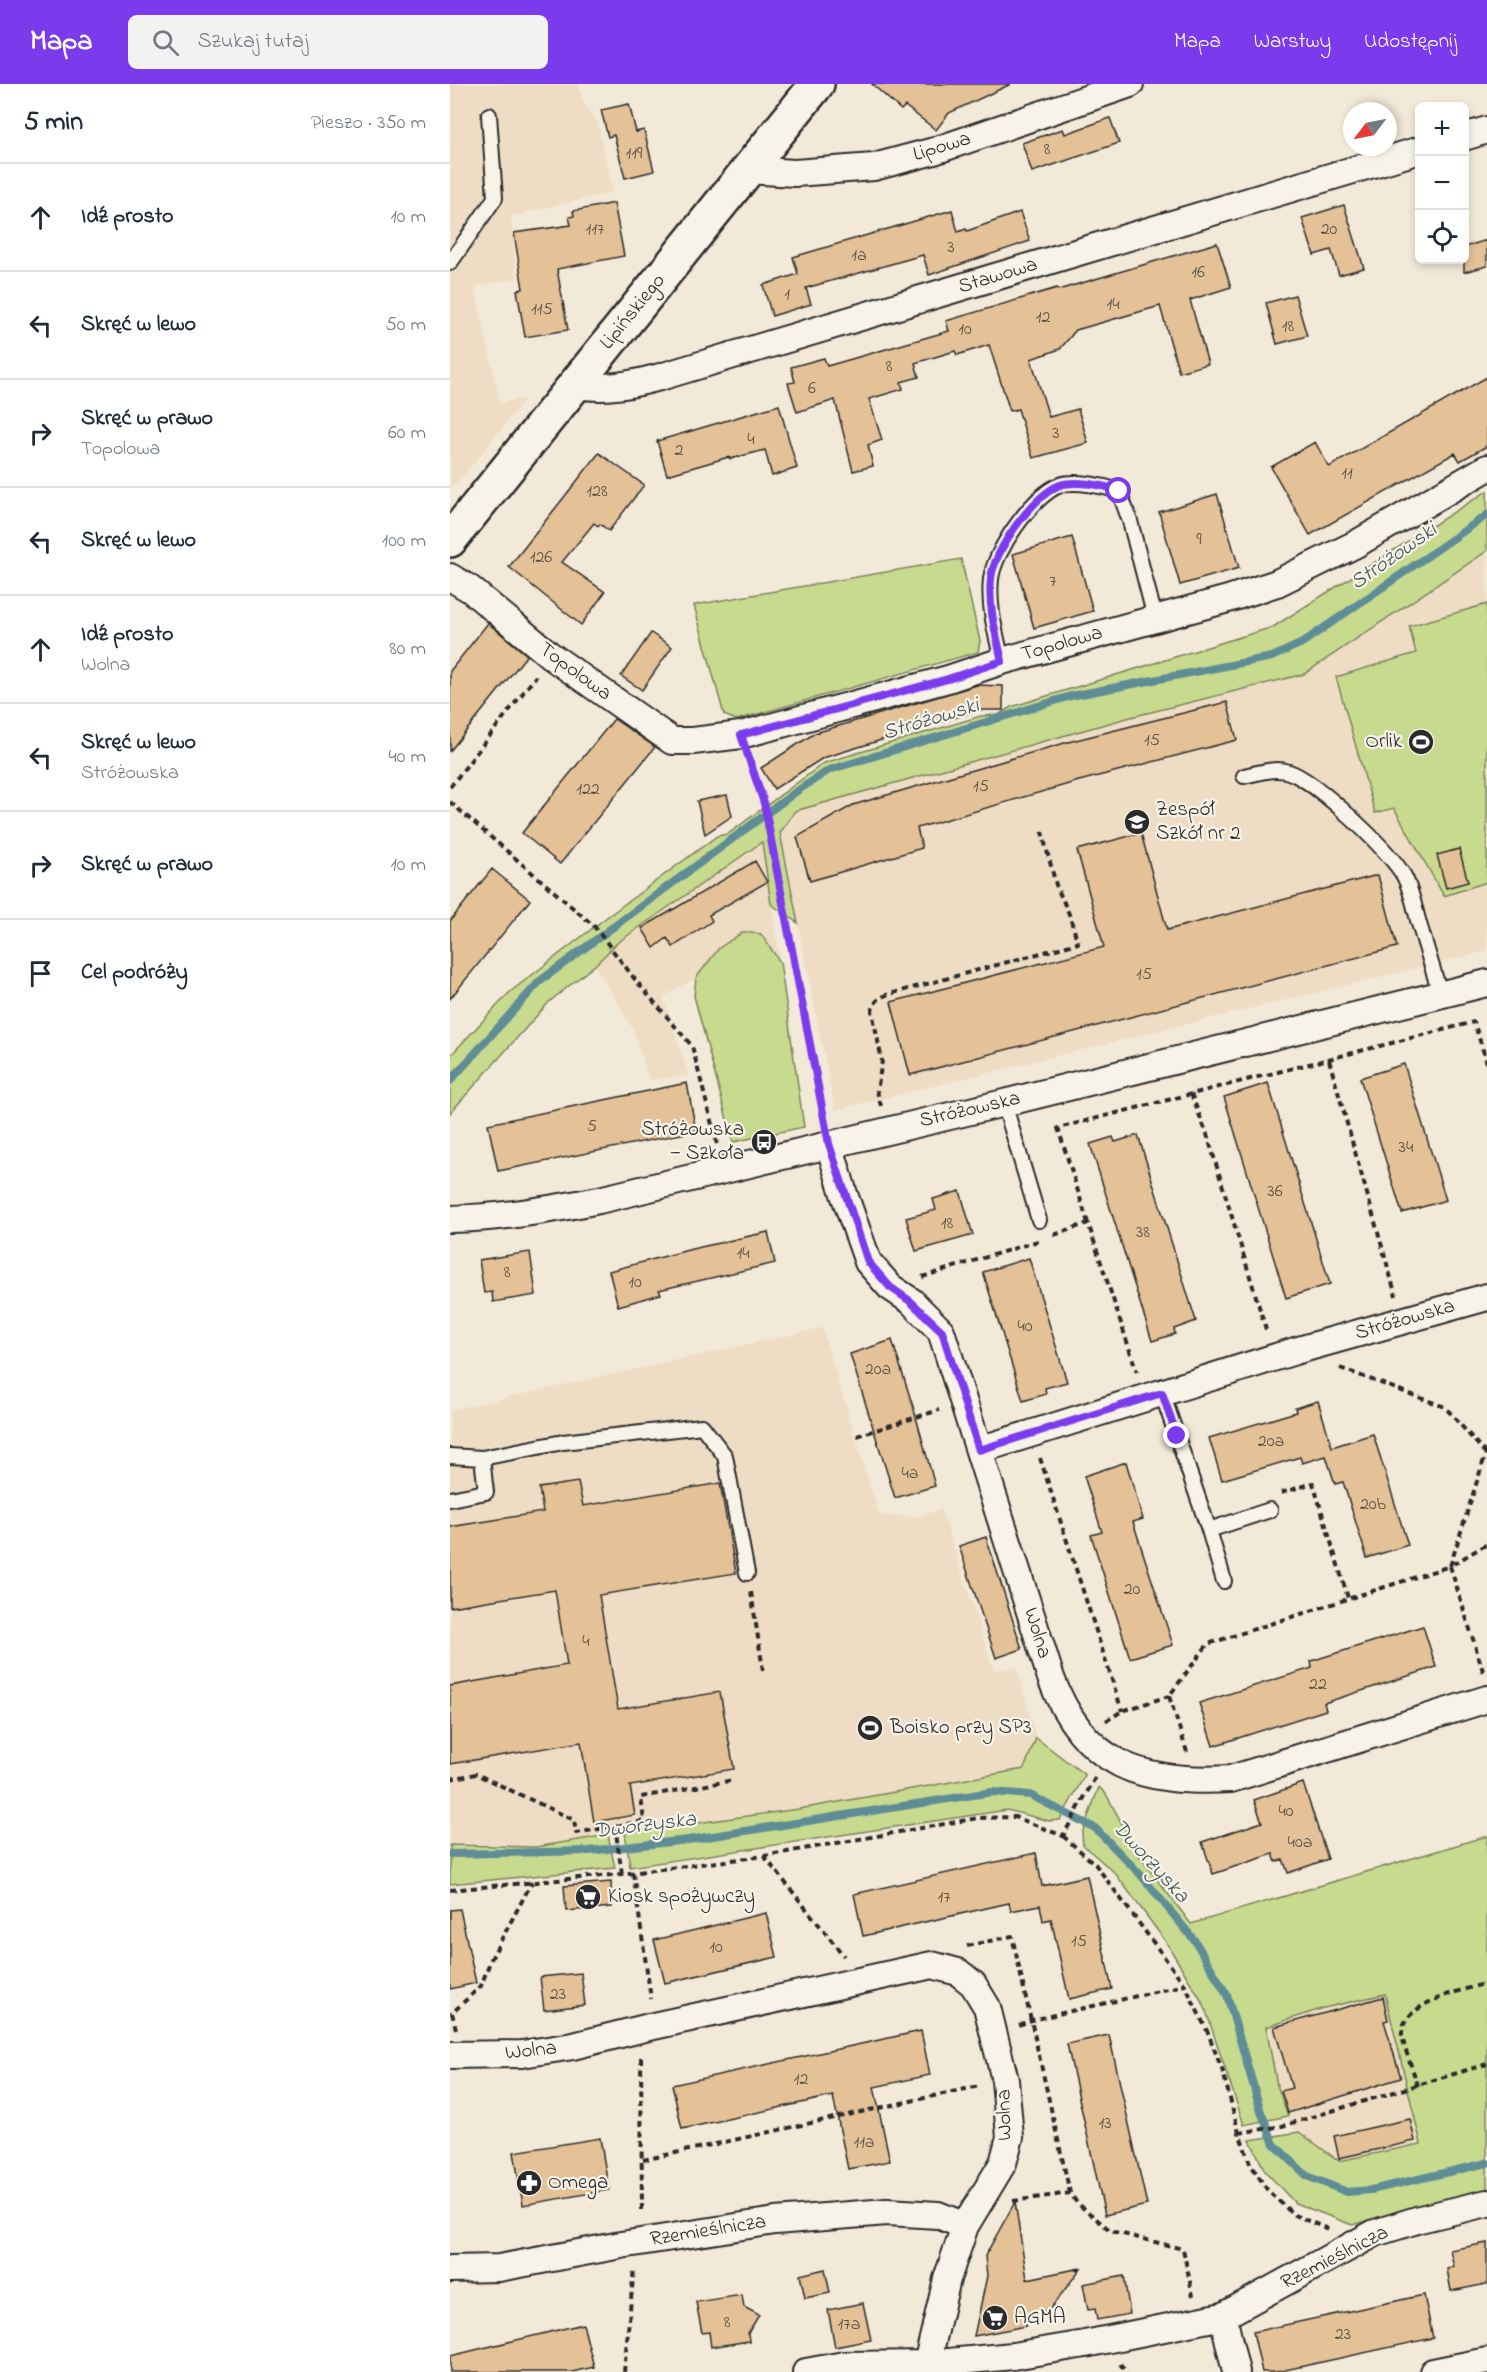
<!DOCTYPE html>
<html lang="pl">
<head>
<meta charset="utf-8">
<style>
	body { margin:0; font-family:"Indie Flower",sans-serif; background:#f2f2f3; color:#1f2937 }
	.controls { position:absolute; right:18px; top:18px; display:grid; overflow:hidden; border-radius:9px; box-shadow:0 3px 9px #0003 }
	.controls button { width:54px; height:54px; display:grid; place-items:center; padding:0; border:0; border-bottom:2px solid #e0e1e3; background:#fff; color:#1f2937; font:30px sans-serif }
	.compass { position:absolute; left:893px; top:18px; width:54px; height:54px; border-radius:50%; background:#fff; box-shadow:0 3px 9px #0003; rotate:238deg }
	.stop { position:absolute; width:18px; height:18px; margin:-14px; border:4px solid #7c3aed; border-radius:50%; background:#fff }
	.stop.end { background:#7c3aed; border-color:#fff; box-shadow:0 2px 6px #0008 }
	.list { margin:0; padding:0; list-style:none }
	h2 { display:flex; justify-content:space-between; align-items:center; height:78px; margin:0; padding:0 24px; font-size:26px }
	h2 small { font-size:20px; font-weight:400; color:#747a83 }
	.list li { display:grid; grid-template-columns:39px 1fr auto; gap:18px; align-items:center; box-sizing:border-box; height:108px; padding:0 24px; border-top:2px solid #e0e1e3 }
	.list b { display:block; font-size:22px; white-space:nowrap }
	.list p { margin:0; font-size:20px; white-space:nowrap; color:#747a83 }
	.list em { font-size:20px; font-style:normal; color:#747a83 }
	.icon { flex:none; width:33px; height:33px; fill:none; stroke:currentColor; stroke-width:2; stroke-linecap:round; stroke-linejoin:round }
	.map { position:relative; flex:none; width:1037px; height:2288px; overflow:hidden }
	header { display:flex; align-items:center; gap:36px; box-sizing:border-box; height:84px; padding:0 30px; background:#7c3aed; color:#fff }
	header strong { font-size:28px }
	nav { display:flex; gap:33px; margin-inline-start:auto; font-size:21px }
	.search { width:420px; height:54px; background:#f2f2f3; display:flex; align-items:center; gap:15px; box-sizing:border-box; padding:0 21px; border-radius:9px; color:#747a83; font-size:22px }
	main { display:flex }
	aside { flex:1; background:#fff }
	.map>svg:first-child { display:block }
	.built { fill:#eeddc4 }
	.green { fill:#c8da8e; stroke:#7a825c; stroke-width:1.5 }
	.lines { fill:none; stroke-linecap:round; stroke-linejoin:round }
	.stream { stroke:#5e8d96; stroke-width:8 }
	.building { fill:#e4c196; stroke:#2b2b2b; stroke-width:1.5 }
	.lane-casing { stroke:#2b2b2b; stroke-width:18 }
	.street-casing { stroke:#2b2b2b; stroke-width:30 }
	.primary-casing { stroke:#2b2b2b; stroke-width:38 }
	.path { stroke:#2b2b2b; stroke-width:4; stroke-dasharray:6 4.5; stroke-linecap:butt }
	.lane { stroke:#f7f3e8; stroke-width:14 }
	.street { stroke:#f7f3e8; stroke-width:26 }
	.primary { stroke:#f7f3e8; stroke-width:33 }
	.route { stroke:#7c3aed; stroke-width:8 }
	.labels { text-anchor:middle; dominant-baseline:central; stroke-width:4.5; stroke-linejoin:round; paint-order:stroke }
	.number-label { font-size:18px; fill:#595046 }
	.street-label { font-size:21px; fill:#2b2b2b; stroke:#f7f3e8 }
	.poi-label { font-size:21px; fill:#2b2b2b; stroke:#f7f3e8; text-anchor:start }
	.water-label { font-size:22px; font-style:italic; fill:#405458; stroke:#f7f3e8 }
</style>
</head>
<body>
<header>
<strong>Mapa</strong>
<div class="search"><svg class="icon" aria-label="search" viewBox="0 0 24 24"><circle cx="10" cy="10" r="6"/><path d="M15 15l6 6"/></svg>Szukaj tutaj</div>
<nav><a>Mapa</a><a>Warstwy</a><a>Udostępnij</a></nav>
</header>
<main>
<aside>
<h2>5 min<small>Pieszo · 350 m</small></h2>
<ul class="list">
<li><svg class="icon" aria-label="ahead" viewBox="0 0 24 24"><path d="M12 20V5M6 11l6-6 6 6"/></svg><div><b>Idź prosto</b></div><em>10 m</em></li>
<li><svg class="icon" aria-label="left" viewBox="0 0 24 24"><path d="M17 20v-9H6M10 6l-5 5 5 5"/></svg><div><b>Skręć w lewo</b></div><em>50 m</em></li>
<li><svg class="icon" aria-label="right" viewBox="0 0 24 24"><path d="M7 20v-9h11M14 6l5 5-5 5"/></svg><div><b>Skręć w prawo</b><p>Topolowa</p></div><em>60 m</em></li>
<li><svg class="icon" aria-label="left" viewBox="0 0 24 24"><path d="M17 20v-9H6M10 6l-5 5 5 5"/></svg><div><b>Skręć w lewo</b></div><em>100 m</em></li>
<li><svg class="icon" aria-label="ahead" viewBox="0 0 24 24"><path d="M12 20V5M6 11l6-6 6 6"/></svg><div><b>Idź prosto</b><p>Wolna</p></div><em>80 m</em></li>
<li><svg class="icon" aria-label="left" viewBox="0 0 24 24"><path d="M17 20v-9H6M10 6l-5 5 5 5"/></svg><div><b>Skręć w lewo</b><p>Stróżowska</p></div><em>40 m</em></li>
<li><svg class="icon" aria-label="right" viewBox="0 0 24 24"><path d="M7 20v-9h11M14 6l5 5-5 5"/></svg><div><b>Skręć w prawo</b></div><em>10 m</em></li>
<li><svg class="icon" aria-label="arrive" viewBox="0 0 24 24"><path d="M6 21V4h12l-3 4 3 4H6"/></svg><div><b>Cel podróży</b></div></li>
</ul>
</aside>
<div class="map">
<svg width="1037" height="2288" viewBox="0 0 1037 2288">
	<rect width="100%" height="100%" fill="#f3e9d8"/>
	<filter id="ink" filterUnits="userSpaceOnUse"><feTurbulence type="fractalNoise" baseFrequency=".0167" numOctaves="2"/><feDisplacementMap in="SourceGraphic" scale="12" xChannelSelector="R" yChannelSelector="G"/><feConvolveMatrix kernelMatrix="1 2 1 2 8 2 1 2 1" color-interpolation-filters="sRGB"/></filter>
	<g filter="url(#ink)">
		<path class="built" d="M0,0h129l4,18 14,19 16,71 -102,24 6,62 -42,9 25,116 26,-5 -57,71 -19,19z
			M1037,467v400l-652,159 -55,-277 15,-22 332,-93 177,-44z
			M312,757l18,121 -19,-27 -42,13 -23,30 -33,19 26,79 -40,4 -15,-49 -39,-66 22,-22z
			M372,1244l57,187 37,2 25,-8 53,162 23,-4 19,71 -12,31 -225,40 -263,38 -86,-2v-435z
			M935,1910l36,150 -82,17 -48,-35 -14,-41 -11,-58 58,-19z"/>
		<path class="green" d="M1037,407v60l-183,123 -177,44 -332,93 -15,22 18,90 -27,-19 -9,-62 -145,101 -22,22 -46,37 -99,111v-57l60,-64 97,-75 110,-81 11,-2 96,-71 157,-47 17,-1 13,-8 262,-80z
			M511,475l19,82 -2,11 -242,68 -12,-5 -30,-110z
			M1037,520v278l-43,14 -50,-88 -19,5 -39,-136 80,-24 -7,-27z
			M293,848l18,2 19,28 24,165 -71,15 -39,-146 2,-18 23,-30z
			M586,1654l49,37 -25,45 -11,1 -42,-11 -377,57 -5,-34 174,-24 225,-40z
			M649,1703l7,7 34,63 51,67 296,-88v356l-80,18 -55,15 -57,-22 -30,-32 -15,-31 49,-8 40,29 82,-17 -36,-150 -61,14 -58,19 11,58 11,31 -44,9 -40,-120 -38,-63 -51,-69 -32,-28 -1,-12z
			M158,1751l7,33 -165,16v-39l86,2z"/>
		<g class="lines">
			<path class="stream" d="M0,997l90,-100 257,-190 32,-21 242,-74 201,-39 30,-14 185,-128
				M0,1770l139,-3 99,-11 304,-48 38,3 65,33 45,46 55,67 32,54 34,117 13,32 33,32 40,16 24,-2 116,-27"/>
		</g>
		<path class="building" d="M422,0h139l-62,29 -13,17 -31,-24 -4,4z
			M179,20l7,28 8,-2 10,41 -29,7 -11,-43 -6,2 -7,-27z
			M660,34l9,25 -87,29 -10,-29 41,-14 2,5z
			M164,119l10,53 -67,13 11,61 -43,7 -8,-47 6,-1 -9,-56 57,-8 -2,-8 5,-1 -1,-5z
			M894,121l20,63 -25,7 -8,-25 -17,5 -12,-37z
			M502,126l6,22 8,-3 1,2 53,-19 10,29 -101,34 -6,-20 -117,33 5,16 -39,12 -9,-31 35,-11 -5,-17z
			M1037,156v26l-23,6v-25z
			M767,159l14,44 -41,13 18,64 -29,8 -19,-66 -84,24 -16,19 -29,10 18,58 29,-8 10,34 -55,15 -15,-49 -8,2 -21,-66 -32,10 -2,-4 -40,12 4,14 -18,5 2,7 -34,10 13,41 -14,5 5,21 -20,5 -18,-71 -38,12 -9,-29 7,-1 -4,-15 33,-9 3,8 122,-35 -3,-10 111,-33 1,2z
			M845,211l12,41 -30,8 -11,-41z
			M1037,293v69l-27,15 -5,-8 -145,82 -39,-68 44,-25 14,25z
			M329,321l18,63 -25,8 -7,-26 -35,9 -1,-2 -62,18 -10,-34z
			M149,369l45,32 -35,46 -9,-7 -2,2 -4,-3 -32,39 43,30 -24,33 -72,-58z
			M767,410l22,74 -59,17 -21,-73z
			M622,453l21,74 -59,17 -21,-74z
			M38,539l39,32 -77,96v-80z
			M201,549l21,14 -30,43 -21,-14z
			M527,601l26,1v24h-24l-156,48 -49,31 -13,-21 54,-35z
			M777,618l10,38 -158,41 -162,47 5,20 -112,33 -13,-44 56,-32 215,-63z
			M164,635l41,28 -95,117 -38,-31z
			M277,711l5,21 -27,18 -8,-33z
			M691,749l26,97 211,-55 19,72 -487,128 -19,-73 213,-55 -27,-97z
			M1009,765l9,33 -22,6 -9,-33z
			M305,777l12,21 -58,33 3,6 -39,26 -6,-9 -13,10 -12,-20z
			M42,785l38,31 -80,99v-78z
			M954,980l42,136 -44,13 -42,-135z
			M237,999l9,48 -198,40 -10,-47z
			M818,999l62,201 -44,14 -62,-201z
			M688,1051l58,186 -22,8 1,5 -23,7 -62,-197 23,-7 2,5z
			M510,1107l13,44 -57,16 -10,-33 30,-8 -3,-11z
			M318,1148l7,31 -116,27 2,4 -43,12 -9,-35 83,-22z
			M80,1168l6,43 -43,7 -1,-10 -8,1 -5,-33z
			M579,1174l38,124 -22,6 1,6 -23,7 -40,-129z
			M442,1256l22,70 21,76 -40,12 -45,-144z
			M868,1317l14,46 41,-13 35,111 -41,13 -24,-76 -8,2 -9,-28 -24,7 -2,-6 -78,23 -13,-42 87,-26 -1,-4z
			M676,1378l17,57 -10,3 40,123 -43,13 -39,-123 11,-3 -18,-56z
			M128,1398l5,24 137,-23 16,90 -137,22 19,114 102,-17 14,77 -104,17 5,29 -41,7 -13,-80 -131,22v-78l117,-21 -12,-75 -105,17v-80l93,-15 -4,-24z
			M536,1453l36,112 -26,9 -37,-112z
			M973,1542l13,41 -112,36 2,7 -113,36 -14,-43 113,-35 -1,-7z
			M853,1699l25,76 -40,14 -5,-14 -7,3 -3,-8 -60,20 -11,-32 60,-20 -8,-22z
			M586,1769l6,33 45,-10 25,113 -43,10 -18,-80 -8,2 -3,-16 -29,6 -2,-8 -146,33 -9,-42z
			M161,1798l1,25 -46,4 -2,-25z
			M10,1825l16,74 -26,6v-79z
			M316,1829l11,44 -112,26 -11,-43z
			M131,1889l4,32 -41,5 -4,-33z
			M933,1913l5,23 -4,1 17,57 -113,35 -7,-22 11,-3 -18,-61z
			M471,1947l9,44 -56,12 16,74 -42,8 -15,-73 -151,33 -10,-44z
			M659,1951l38,170 -42,10 -38,-171z
			M960,2035l5,22 -76,17 -5,-22z
			M150,2054l9,52 -86,15 -9,-53z
			M565,2118l12,77 54,-11 -33,44 -24,4 2,10 -52,10 13,-60 -2,-20z
			M1037,2159v41l-36,7 -4,-22 7,-2 -4,-17z
			M375,2185l5,24 -25,5 -5,-23z
			M674,2192l6,38 -33,6 -2,-11 -7,1 -5,-26z
			M292,2211l2,12 15,8 -11,18 1,8 -38,6 -2,-15 -7,1 -6,-31z
			M974,2211l9,43 -157,34h-14l-9,-40z
			M413,2219l8,37 -36,7 -7,-37z
			M133,2240l11,43 -22,5h-122v-16z"/>
		<g class="lines">
			<g class="lane-casing">
				<path id="lane" d="M0,179l45,-65 -6,-83
					M552,577c-6,-27 -14,-54 -11,-82 3,-28 42,-84 69,-94 15,-5 44,1 59,6l11,30 25,97
					M794,692c15,-3 30,-9 45,-4 27,9 101,79 115,104 7,13 10,29 14,44 7,24 15,49 22,74
					M554,1019l35,117
					M712,1309l47,137 15,51
					M0,1372l32,2 4,34 -36,7
					M32,1374l81,-16 139,-16 23,30 22,117
					M759,1446l61,-20"/>
			</g>
			<g class="street-casing">
				<path id="street" d="M1014,53l23,-7
					M297,86l48,3 79,-6 60,-16 196,-67
					M125,301c30,5 55,0 85,-8l760,-227
					M0,493l20,12 81,67 121,85h21l48,-6 207,-56 54,-18 226,-62 49,-16 79,-39 131,-76
					M379,1060l15,50 24,68 22,25 21,14 30,30 110,347c33,89 92,106 180,101l256,-80
					M0,1135c51,-1 99,-9 149,-19l405,-97 483,-120
					M529,1366l316,-99 192,-54
					M0,1971l72,-1 51,-8 76,-19 283,-62 26,7 15,12 14,23 18,73 5,57 -7,26 -38,63 -18,53 -20,85 -83,1 -38,7
					M0,2185l49,-1 122,-23 154,-24 112,-9 51,3 27,11
					M773,2232l13,56
					M476,2288l1,-8 86,-8 72,-12 138,-28 152,-83 45,-14 67,-16
					M983,2288l54,-11"/>
			</g>
			<g class="primary-casing">
				<path id="primary" d="M0,456l367,-456"/>
			</g>
			<path class="path" d="M300,677l14,42 60,315
				M0,703l86,-111
				M0,718l144,124 43,56 55,64 25,98
				M879,976l67,236
				M741,1010l16,40 60,199
				M431,1022l-4,-15 5,-30 -10,-50c2,-9 6,-12 14,-16l192,-52 -9,-29 -13,-29 -14,-53
				M638,1139l-30,-95 416,-106 13,41
				M604,1151l34,-12 49,149
				M472,1193l116,-36
				M890,1284l105,39 41,47
				M407,1352l82,-26
				M1037,1366l-37,116 37,-22
				M590,1374l82,253
				M831,1409l32,-10 35,115
				M301,1508l12,78
				M656,1637l16,-10 47,-15
				M737,1668l-18,-56 39,-52 242,-78 34,108
				M0,1695l26,-5 98,46 2,13 68,-12 -3,-24 93,-17
				M165,1742l7,48
				M613,1752l32,28 90,121 23,48 15,39 16,61 11,30 18,28 26,24 34,14
				M314,1772l80,100
				M183,1789l18,126
				M0,1806l172,-16 142,-18 214,-38 37,-1 48,19 32,-58
				M517,1862l45,-10 58,257
				M569,1941l13,-5 153,-35
				M6,1945l-4,-16 29,-27 10,-27 41,-77
				M191,1973l1,157
				M968,2002c-3,-11 -17,-45 -16,-54 2,-30 62,-42 85,-49
				M789,2049l43,-7 205,-62
				M193,2076l336,-74
				M563,2117l57,-8 7,10 34,28 72,18 10,47
				M670,2280l7,8
				M174,2288l10,-104"/>
			<use href="#lane" class="lane"/>
			<use href="#street" class="street"/>
			<use href="#primary" class="primary"/>
		</g>
	</g>
	<g class="lines" filter="url(#ink)">
		<path class="route" d="M669,407c-15,-6 -44,-11 -59,-6 -27,10 -67,67 -69,94 -3,28 5,55 11,82l-54,18 -207,56 23,68 65,341 39,118 22,25 20,14 32,30 37,119 183,-57 15,43"/>
	</g>
	<defs>
		<g id="stadium-disc" transform="scale(1.35)"><circle r="9.5" fill="#2b2b2b" stroke="#f7f3e8"/><path d="M0-5a6.5 5 0 1 0 0 10a6.5 5 0 1 0 0-10ZM-3.5-1.8h7v3.6h-7Z" fill="#fff"/></g>
		<g id="school-disc" transform="scale(1.35)"><circle r="9.5" fill="#2b2b2b" stroke="#f7f3e8"/><path d="M0-5L7-2L0 1L-7-2ZM-4 1L0 2.5L4 1V4Q0 6-4 4Z" fill="#fff"/></g>
		<g id="bus-disc" transform="scale(1.35)"><circle r="9.5" fill="#2b2b2b" stroke="#f7f3e8"/><path d="M-5-6H5V4H4V6H2V4H-2V6H-4V4H-5ZM-3.5-4V0h7V-4ZM-3.5 1.2v1.5H-2V1.2ZM2 1.2v1.5H3.5V1.2Z" fill="#fff"/></g>
		<g id="supermarket-disc" transform="scale(1.35)"><circle r="9.5" fill="#2b2b2b" stroke="#f7f3e8"/><path d="M-6-5.5h2.5l.6 2H6L4.5 2H-2.5L-4.4-4H-6ZM-1.5 3.2a1.3 1.3 0 1 0 .1 0ZM3 3.2a1.3 1.3 0 1 0 .1 0Z" fill="#fff"/></g>
		<g id="pharmacy-disc" transform="scale(1.35)"><circle r="9.5" fill="#2b2b2b" stroke="#f7f3e8"/><path d="M-2-6h4v4h4v4h-4v4h-4v-4h-4v-4h4Z" fill="#fff"/></g>
	</defs>
	<g fill-rule="evenodd">
		<use href="#stadium-disc" x="971" y="658"/>
		<use href="#school-disc" x="687" y="738"/>
		<use href="#bus-disc" x="314" y="1058"/>
		<use href="#stadium-disc" x="420" y="1644"/>
		<use href="#supermarket-disc" x="138" y="1813"/>
		<use href="#pharmacy-disc" x="79" y="2099"/>
		<use href="#supermarket-disc" x="545" y="2234"/>
	</g>
	<g class="labels">
		<g class="number-label">
			<text x="597" y="66">8</text>
			<text x="184" y="70">119</text>
			<text x="145" y="146">117</text>
			<text x="879" y="146">20</text>
			<text x="501" y="164">3</text>
			<text x="409" y="172">1a</text>
			<text x="748" y="189">16</text>
			<text x="337" y="211">1</text>
			<text x="663" y="221">14</text>
			<text x="92" y="226">115</text>
			<text x="593" y="234">12</text>
			<text x="838" y="243">18</text>
			<text x="515" y="246">10</text>
			<text x="439" y="283">8</text>
			<text x="362" y="305">6</text>
			<text x="606" y="350">3</text>
			<text x="301" y="356">4</text>
			<text x="229" y="367">2</text>
			<text x="897" y="390">11</text>
			<text x="147" y="408">128</text>
			<text x="749" y="456">9</text>
			<text x="91" y="474">126</text>
			<text x="603" y="498">7</text>
			<text x="702" y="657">15</text>
			<text x="531" y="703">15</text>
			<text x="138" y="706">122</text>
			<text x="694" y="891">15</text>
			<text x="142" y="1043">5</text>
			<text x="956" y="1064">34</text>
			<text x="825" y="1108">36</text>
			<text x="497" y="1140">18</text>
			<text x="693" y="1149">38</text>
			<text x="293" y="1170">14</text>
			<text x="57" y="1189">8</text>
			<text x="185" y="1199">10</text>
			<text x="575" y="1243">40</text>
			<text x="428" y="1286">20a</text>
			<text x="821" y="1358">20a</text>
			<text x="460" y="1390">4a</text>
			<text x="923" y="1421">20b</text>
			<text x="682" y="1506">20</text>
			<text x="136" y="1558">4</text>
			<text x="868" y="1601">22</text>
			<text x="836" y="1728">40</text>
			<text x="850" y="1759">40a</text>
			<text x="494" y="1814">17</text>
			<text x="629" y="1858">15</text>
			<text x="266" y="1864">10</text>
			<text x="108" y="1911">23</text>
			<text x="351" y="1996">12</text>
			<text x="655" y="2040">13</text>
			<text x="414" y="2059">11a</text>
			<text x="277" y="2239">8</text>
			<text x="399" y="2241">17a</text>
			<text x="893" y="2251">23</text>
		</g>
		<g class="street-label">
			<text transform="translate(492 63) rotate(-17)">Lipowa</text>
			<text transform="translate(548 192) rotate(-17)">Stawowa</text>
			<text transform="translate(183 228) rotate(-51)">Lipińskiego</text>
			<text transform="translate(612 560) rotate(-16)">Topolowa</text>
			<text transform="translate(125 588) rotate(36)">Topolowa</text>
			<text transform="translate(520 1026) rotate(-13)">Stróżowska</text>
			<text transform="translate(955 1236) rotate(-16)">Stróżowska</text>
			<text transform="translate(587 1549) rotate(73)">Wolna</text>
			<text transform="translate(81 1967) rotate(-6)">Wolna</text>
			<text transform="translate(555 2031) rotate(-91)">Wolna</text>
			<text transform="translate(258 2147) rotate(-9)">Rzemieślnicza</text>
			<text transform="translate(885 2174) rotate(-27)">Rzemieślnicza</text>
		</g>
		<g class="poi-label">
			<text x="952" y="658" text-anchor="end">Orlik</text>
			<text x="706" y="726">Zespół<tspan x="706" dy="24">Szkół nr 2</tspan></text>
			<text x="294" y="1046" text-anchor="end">Stróżowska<tspan x="294" dy="24">— Szkoła</tspan></text>
			<text x="440" y="1644">Boisko przy SP3</text>
			<text x="158" y="1813">Kiosk spożywczy</text>
			<text x="98" y="2099">Omega</text>
			<text x="564" y="2234">AGMA</text>
		</g>
		<g class="water-label">
			<text transform="translate(944 473) rotate(-35)">Stróżowski</text>
			<text transform="translate(481 636) rotate(-17)">Stróżowski</text>
			<text transform="translate(195 1742) rotate(-7)">Dworzyska</text>
			<text transform="translate(700 1778) rotate(48)">Dworzyska</text>
		</g>
	</g>
</svg>
<div class="controls">
<button>+</button>
<button>−</button>
<button><svg class="icon" aria-label="locate" viewBox="0 0 24 24"><circle cx="12" cy="12" r="6"/><path d="M12 2v4M12 18v4M2 12h4M18 12h4"/></svg></button>
</div>
<svg class="compass" viewBox="-18 -18 36 36"><path d="M0-13l5 13h-10z" fill="#e53935"/><path d="M0 13l5-13h-10z" fill="#747a83"/></svg>
<div class="stop" style="left:669px;top:407px"></div>
<div class="stop end" style="left:727px;top:1352px"></div>
</div>
</main>
</body>
</html>
